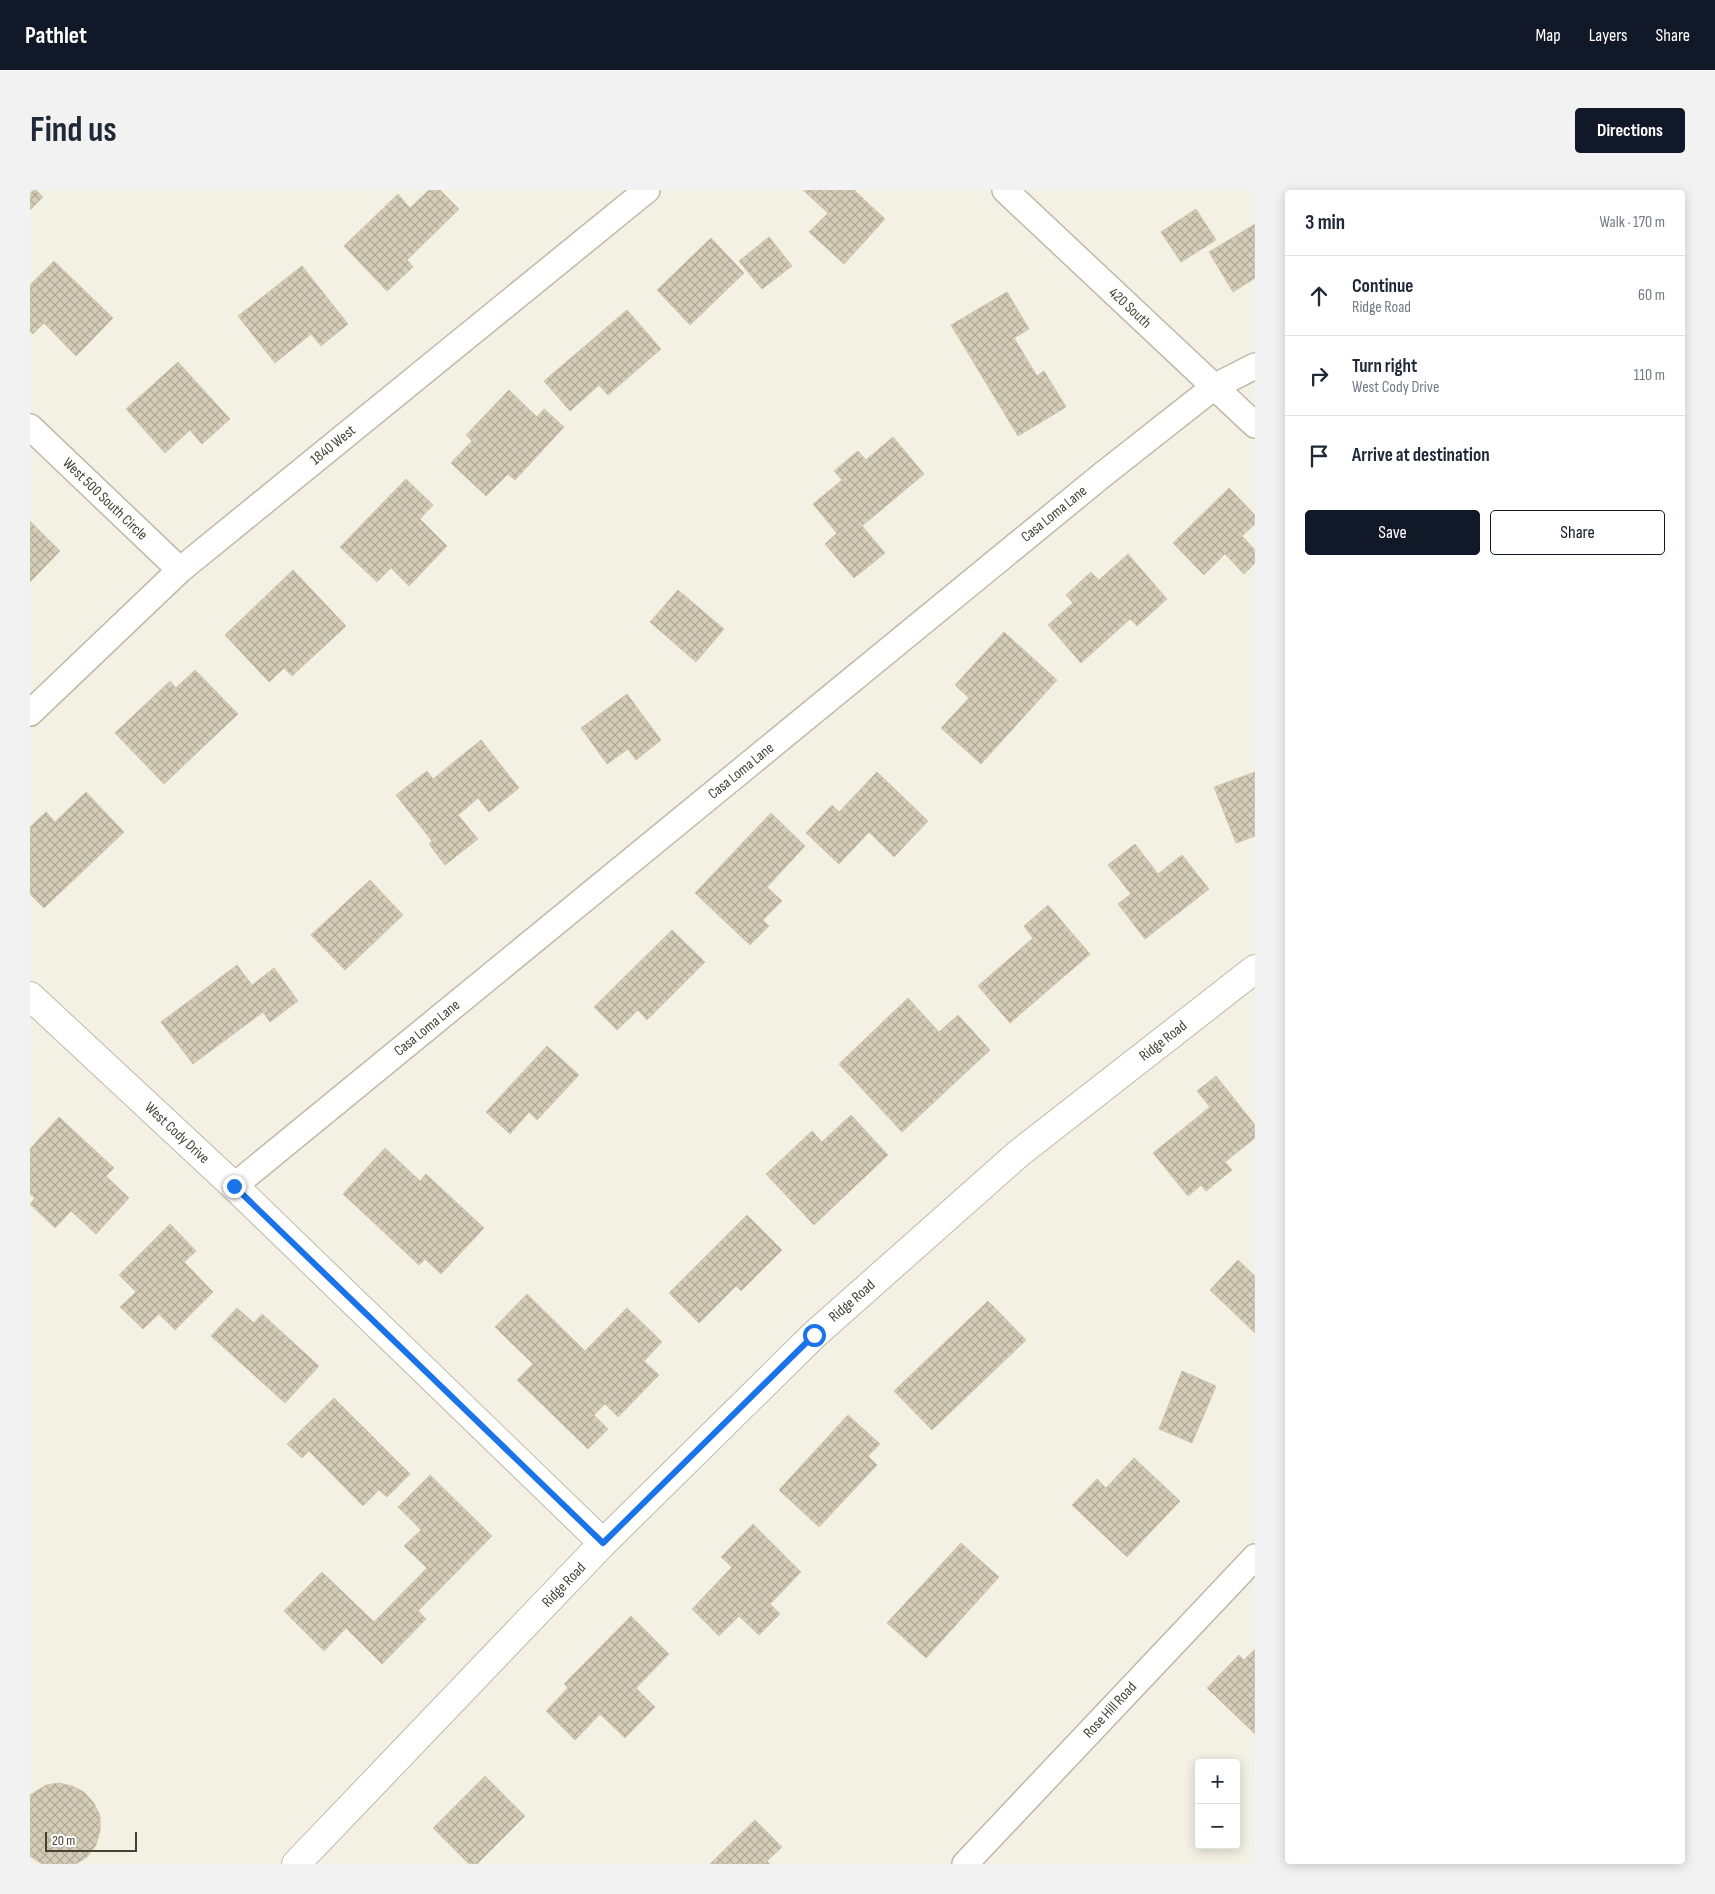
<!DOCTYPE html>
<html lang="en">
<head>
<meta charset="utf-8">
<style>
	body { margin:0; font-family:"Sofia Sans Condensed",sans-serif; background:#f2f2f3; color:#1f2937 }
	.controls { position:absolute; right:15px; bottom:15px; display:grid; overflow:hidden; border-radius:5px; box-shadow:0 2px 12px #0003 }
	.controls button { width:45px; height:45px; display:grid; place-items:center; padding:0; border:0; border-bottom:1px solid #e0e1e3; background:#fff; color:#1f2937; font:25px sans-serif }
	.scale { position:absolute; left:15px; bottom:12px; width:92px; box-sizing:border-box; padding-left:5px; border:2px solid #464133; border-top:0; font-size:14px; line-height:18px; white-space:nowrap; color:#464133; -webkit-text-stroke:4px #fff; paint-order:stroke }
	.stop { position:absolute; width:15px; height:15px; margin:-11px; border:4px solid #1a73e8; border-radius:50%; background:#fff }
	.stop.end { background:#1a73e8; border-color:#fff; box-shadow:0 1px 5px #0008 }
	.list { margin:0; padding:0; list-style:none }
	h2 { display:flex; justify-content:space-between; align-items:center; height:65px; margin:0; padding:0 20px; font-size:21px }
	h2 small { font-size:16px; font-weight:400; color:#747a83 }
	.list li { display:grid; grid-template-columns:32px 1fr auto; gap:15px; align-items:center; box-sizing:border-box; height:80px; padding:0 20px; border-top:1px solid #e0e1e3 }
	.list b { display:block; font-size:19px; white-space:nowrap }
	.list p { margin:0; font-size:16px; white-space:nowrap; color:#747a83 }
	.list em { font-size:16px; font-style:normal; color:#747a83 }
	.actions { display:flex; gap:10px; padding:15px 20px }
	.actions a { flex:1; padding:11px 0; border:1px solid #111827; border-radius:5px; text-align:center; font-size:18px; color:#111827 }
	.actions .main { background:#111827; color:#fff }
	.icon { flex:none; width:28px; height:28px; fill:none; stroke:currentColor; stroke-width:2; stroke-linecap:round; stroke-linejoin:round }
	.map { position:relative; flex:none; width:1225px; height:1674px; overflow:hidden; border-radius:5px }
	header { display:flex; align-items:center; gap:30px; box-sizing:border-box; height:70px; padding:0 25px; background:#111827; color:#fff }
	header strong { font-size:24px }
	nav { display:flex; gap:28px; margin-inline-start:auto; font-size:18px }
	.intro { display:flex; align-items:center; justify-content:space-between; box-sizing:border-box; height:120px; padding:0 30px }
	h1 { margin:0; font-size:35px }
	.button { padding:12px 22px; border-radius:5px; background:#111827; color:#fff; font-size:18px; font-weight:700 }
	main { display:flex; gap:30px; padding:0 30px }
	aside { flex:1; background:#fff; border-radius:5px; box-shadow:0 2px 12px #0003 }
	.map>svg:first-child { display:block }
	.building { fill:url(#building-cross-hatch); stroke:#d1c6ab }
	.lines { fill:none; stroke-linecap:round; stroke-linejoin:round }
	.minor-casing { stroke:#c0b9a6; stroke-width:28 }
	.tertiary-casing { stroke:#c0b9a6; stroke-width:30 }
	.minor { stroke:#fff; stroke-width:25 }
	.tertiary { stroke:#fff; stroke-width:28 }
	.route { stroke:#1a73e8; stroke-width:6 }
	.labels { text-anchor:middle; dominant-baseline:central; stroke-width:4; stroke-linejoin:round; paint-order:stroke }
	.street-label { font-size:15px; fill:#464133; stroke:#fff }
</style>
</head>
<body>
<header>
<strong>Pathlet</strong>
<nav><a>Map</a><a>Layers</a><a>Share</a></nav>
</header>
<div class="intro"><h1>Find us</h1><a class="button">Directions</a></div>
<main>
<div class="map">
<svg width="1225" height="1674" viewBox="0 0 1225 1674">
	<defs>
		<pattern id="building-cross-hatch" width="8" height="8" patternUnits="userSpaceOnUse" patternTransform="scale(1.25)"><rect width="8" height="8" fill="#d6cdb8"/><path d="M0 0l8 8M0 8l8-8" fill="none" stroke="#afa896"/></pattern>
	</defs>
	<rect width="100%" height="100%" fill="#f3f0e4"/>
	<path class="building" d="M0,0h6l7,7 -13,13z
		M399,0h11l19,19 -52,51 6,7 -26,24 -43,-45 54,-52 12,14z
		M773,0h53l-1,1 30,28 -41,45 -35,-32 19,-19z
		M1166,19l20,31 -35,22 -20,-30z
		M1225,34v54l-22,14 -24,-40z
		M739,47l23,29 -30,23 -23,-28z
		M681,48l33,35 -54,52 -33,-35z
		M24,71l59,57 -37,38 -32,-33 -11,11 -3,-3v-46z
		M272,76l46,58 -27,22 -10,-12 -36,29 -37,-47z
		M977,102l22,37 -15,9 23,38 7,-5 22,36 -48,29 -67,-111z
		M597,120l34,39 -53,46 -9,-10 -29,26 -26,-30z
		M148,172l52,57 -28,25 -12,-14 -25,23 -39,-44z
		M479,200l28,27 7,-8 20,18 -49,53 -7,-6 -22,22 -35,-33 21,-22 -6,-6z
		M863,247l31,37 -62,52 23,27 -31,25 -29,-34 12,-11 -24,-29 29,-24 -8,-9 24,-20 8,9z
		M376,289l27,26 -13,14 27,27 -38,40 -18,-18 -14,14 -37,-35z
		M1199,298l26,27v9l-13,12 13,14v13l-11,11 -19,-20 -21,21 -31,-32z
		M0,331l30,30 -30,31z
		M1098,364l39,45 -30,27 -7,-7 -49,44 -33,-38 25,-22 -7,-8 25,-23 8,8z
		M263,380l53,56 -54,50 -8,-8 -15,14 -44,-47z
		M648,400l46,39 -28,33 -46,-40z
		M974,442l53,48 -76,84 -40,-36 28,-30 -14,-13z
		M165,480l43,44 -74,70 -49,-51 55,-52 6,7z
		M597,504l34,46 -25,20 -8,-11 -21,15 -26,-36z
		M451,550l38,48 -30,24 -11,-14 -20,17 20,24 -33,26 -16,-21 3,-3 -36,-46 31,-24 6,8z
		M847,582l51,49 -34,36 -25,-25 -30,32 -33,-31 26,-28 7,7z
		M1225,582v64l-19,7 -22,-56z
		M56,602l38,40 -80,76 -14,-14v-67l16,-15 9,10z
		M741,623l34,33 -38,41 15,14 -19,19 6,6 -19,19 -55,-52z
		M1105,654l23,30 24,-19 27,34 -64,50 -27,-35 13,-10 -23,-29z
		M340,690l33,35 -58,55 -34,-35z
		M1018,715l42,49 -80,69 -32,-37 55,-48 -9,-12z
		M642,740l33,32 -58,58 -9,-10 -21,20 -23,-23z
		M207,775l15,20 22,-17 24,33 -28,21 -7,-10 -70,52 -32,-42z
		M878,808l31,34 19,-17 32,35 -88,82 -63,-68z
		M517,856l32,29 -42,45 -8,-8 -19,22 -24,-22z
		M1186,886l39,49v13l-30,24 7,8 -26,21 -5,-6 -13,11 -35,-43 57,-46 -13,-16z
		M821,925l37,40 -74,70 -48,-51 46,-43 10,11z
		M29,927l55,51 -8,8 23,22 -33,36 -25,-23 -16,17 -25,-24 5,-6 -5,-4v-45z
		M355,958l35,33 6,-7 58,54 -43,46 -16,-15 -6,6 -76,-71z
		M717,1025l35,35 -41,41 -5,-5 -37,37 -30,-30z
		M140,1034l26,27 -12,11 29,30 -38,38 -16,-16 -16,15 -23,-22 16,-15 -17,-17z
		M1208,1070l17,16v57l-45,-43z
		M497,1104l58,57 42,-43 35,34 -18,19 15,14 -41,42 -13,-13 -11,11 14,14 -20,20 -71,-69 16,-16 -38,-37z
		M958,1111l38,39 -94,90 -38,-39z
		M207,1118l17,15 8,-9 57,52 -34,37 -74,-67z
		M1152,1181l34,15 -24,57 -33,-14z
		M304,1208l76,76 -23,23 -8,-7 -16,16 -54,-55 -7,7 -15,-14z
		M818,1225l32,29 -12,12 9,9 -58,62 -40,-37z
		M1104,1268l46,43 -53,56 -55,-52 25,-26 9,9z
		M400,1285l62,61 -74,75 8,8 -44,45 -36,-36 -22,23 -40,-40 38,-39 52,50 53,-54 -23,-22 17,-16 -23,-23z
		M723,1334l48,48 -31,32 10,10 -21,21 -20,-19 -20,20 -27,-27 40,-42 -11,-10z
		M931,1353l38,34 -73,81 -39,-35z
		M601,1426l38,38 -33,34 19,19 -30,31 -25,-24 -25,26 -29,-29 22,-23 -4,-4z
		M1225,1459v85l-48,-46 32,-33 5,5z
		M455,1586l40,40 -48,48h-8l-36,-36z
		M29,1593l13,3 12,6 10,11 6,13v15l-4,14 -9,12 -11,7h-34l-12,-8v-61l16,-10z
		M725,1630l27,27 -15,14 3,3h-60z"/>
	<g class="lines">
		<g class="minor-casing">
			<path id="minor" d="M975,0l250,235
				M0,237l150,143
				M0,523l150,-143 467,-380
				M204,996l867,-710 113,-89 41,-21
				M935,1674l290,-307"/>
		</g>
		<g class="tertiary-casing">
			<path id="tertiary" d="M0,806l204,190 369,357
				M266,1674l307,-321 211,-208 204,-181 237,-185"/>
		</g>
		<use href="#minor" class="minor"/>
		<use href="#tertiary" class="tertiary"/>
	</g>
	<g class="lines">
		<path class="route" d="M204,996l369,357 211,-208"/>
	</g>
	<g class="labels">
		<g class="street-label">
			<text transform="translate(1100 118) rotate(43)">420 South</text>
			<text transform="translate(303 255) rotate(-39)">1840 West</text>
			<text transform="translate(75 309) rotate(44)">West 500 South Circle</text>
			<text transform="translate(1024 324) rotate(-39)">Casa Loma Lane</text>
			<text transform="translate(711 581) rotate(-39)">Casa Loma Lane</text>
			<text transform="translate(397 838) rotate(-39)">Casa Loma Lane</text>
			<text transform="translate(1133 851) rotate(-38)">Ridge Road</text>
			<text transform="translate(147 943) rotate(43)">West Cody Drive</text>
			<text transform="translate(822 1111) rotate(-41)">Ridge Road</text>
			<text transform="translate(534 1395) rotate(-46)">Ridge Road</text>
			<text transform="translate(1080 1520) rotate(-47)">Rose Hill Road</text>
		</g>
	</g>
</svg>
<div class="controls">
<button>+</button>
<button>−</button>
</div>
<div class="scale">20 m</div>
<div class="stop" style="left:784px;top:1145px"></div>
<div class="stop end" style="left:204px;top:996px"></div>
</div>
<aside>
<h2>3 min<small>Walk · 170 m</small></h2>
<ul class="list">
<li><svg class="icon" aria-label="ahead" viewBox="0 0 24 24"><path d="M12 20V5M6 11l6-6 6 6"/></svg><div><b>Continue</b><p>Ridge Road</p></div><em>60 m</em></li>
<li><svg class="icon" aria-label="right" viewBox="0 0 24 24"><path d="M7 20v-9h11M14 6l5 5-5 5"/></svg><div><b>Turn right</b><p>West Cody Drive</p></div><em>110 m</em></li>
<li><svg class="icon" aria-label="arrive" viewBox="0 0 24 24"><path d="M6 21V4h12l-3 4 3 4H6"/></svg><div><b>Arrive at destination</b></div></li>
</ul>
<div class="actions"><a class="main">Save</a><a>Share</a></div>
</aside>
</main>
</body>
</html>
